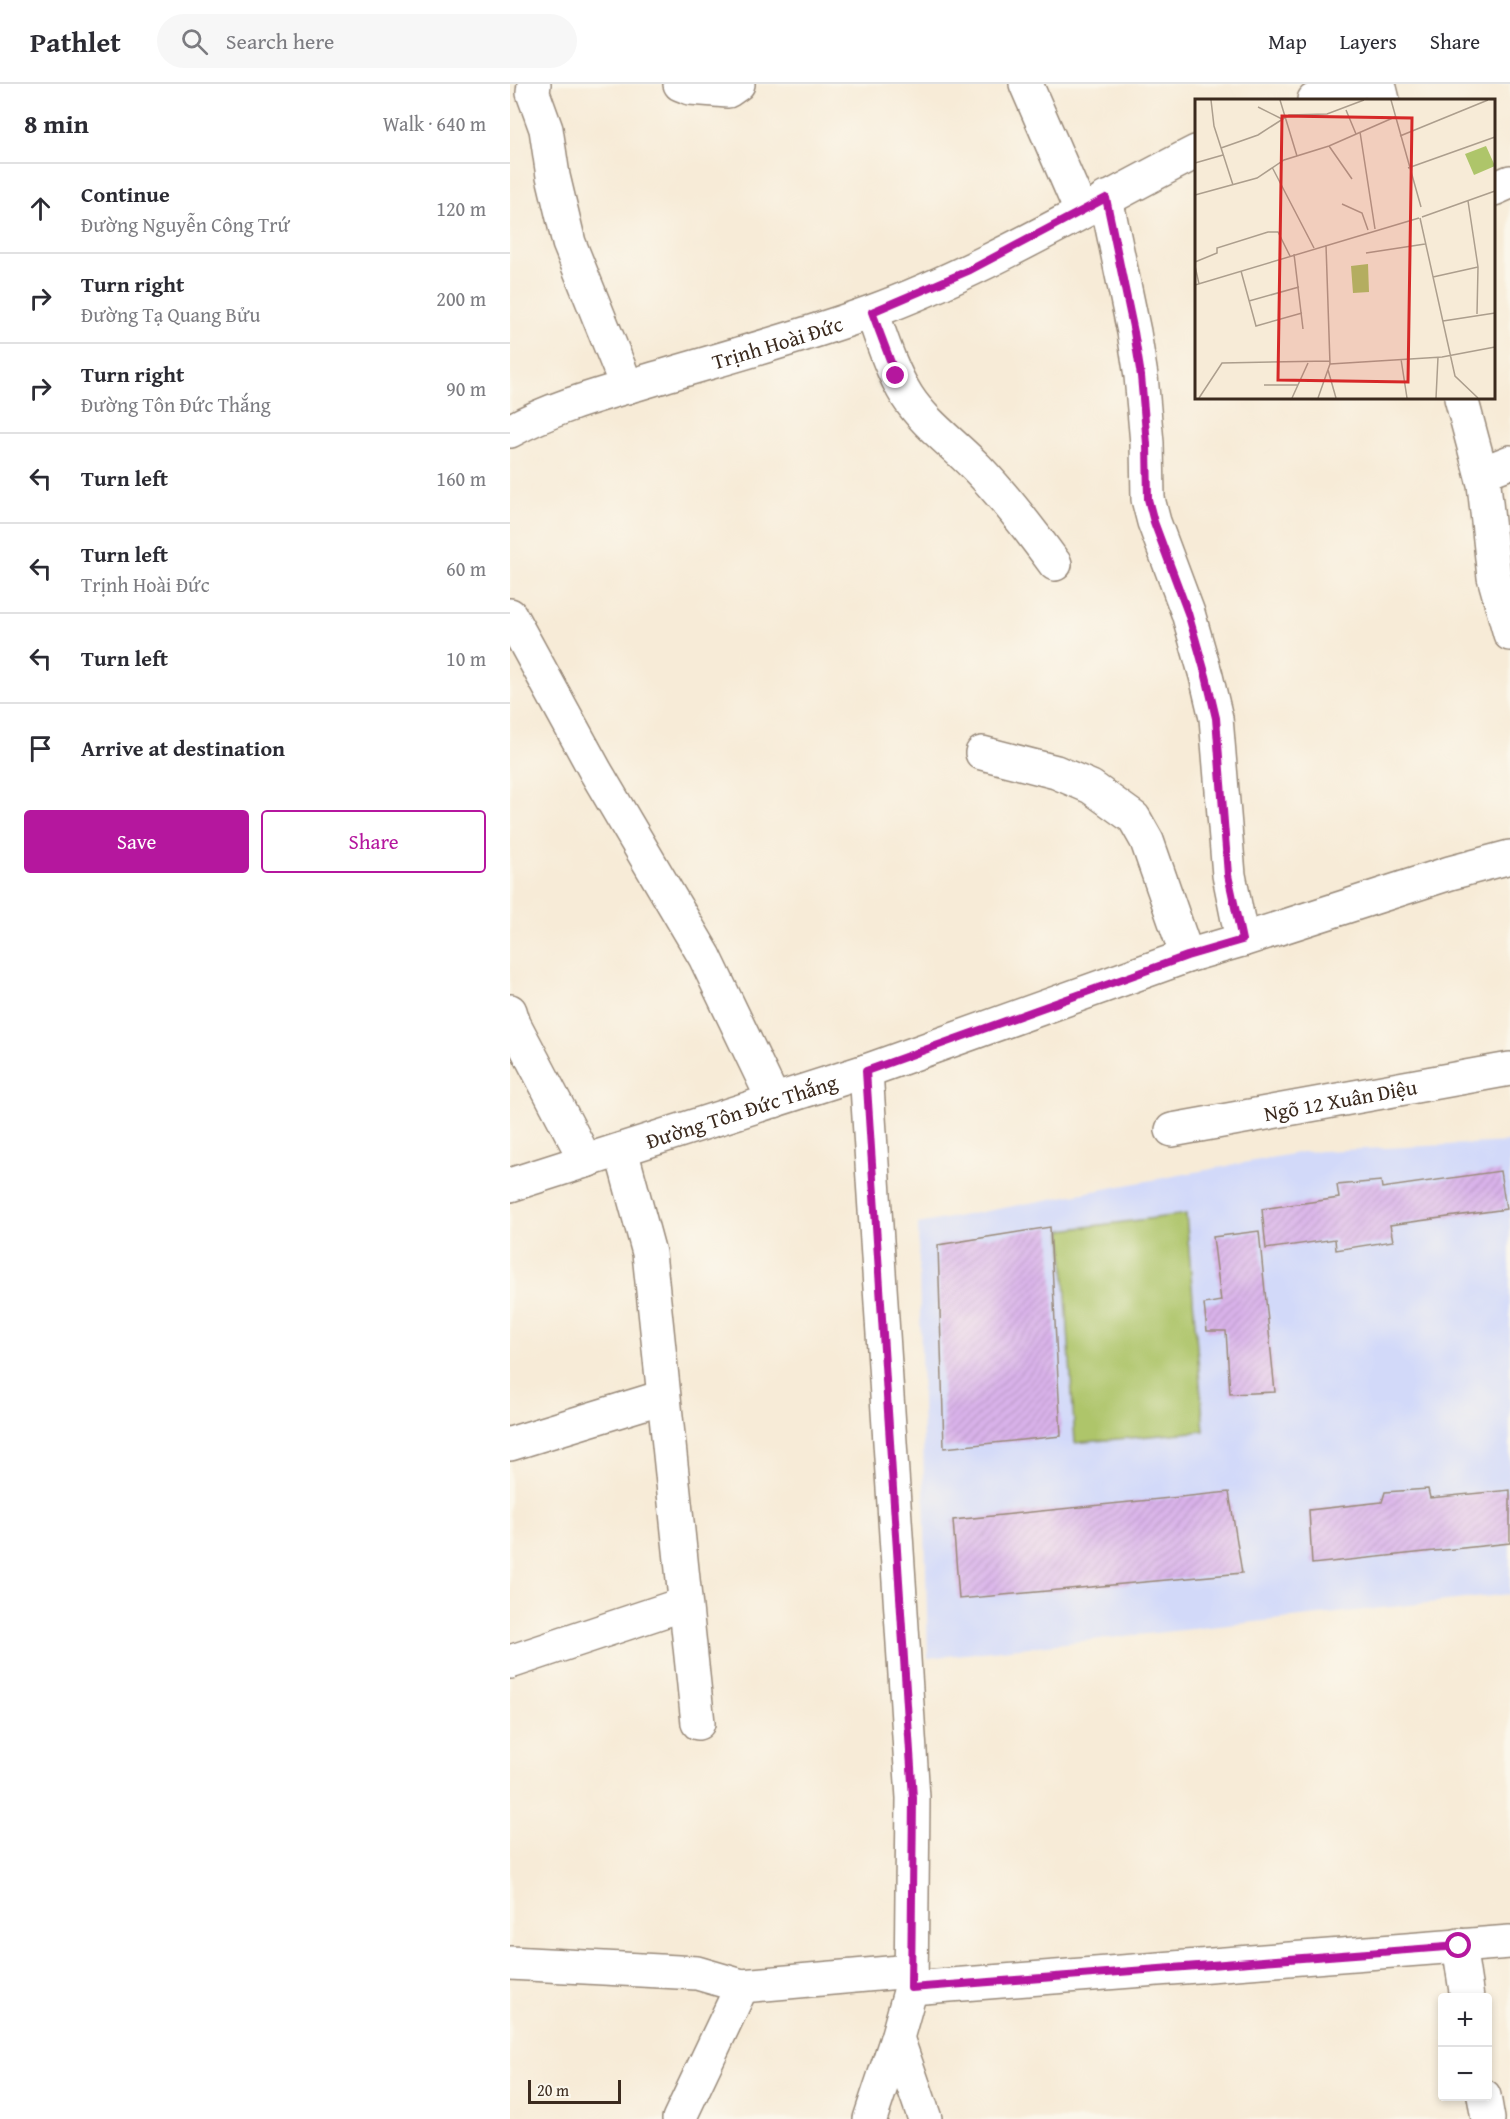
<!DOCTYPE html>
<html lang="en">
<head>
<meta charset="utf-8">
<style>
	body { margin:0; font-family:"Gentium Book Plus",serif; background:#f7f7f7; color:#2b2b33 }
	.controls { position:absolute; right:18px; bottom:18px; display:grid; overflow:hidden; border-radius:6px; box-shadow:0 3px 9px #0003 }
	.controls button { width:54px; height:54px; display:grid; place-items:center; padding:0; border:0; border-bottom:2px solid #e1e1e2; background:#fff; color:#2b2b33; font:30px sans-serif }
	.scale { position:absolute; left:18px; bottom:15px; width:93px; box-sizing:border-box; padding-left:6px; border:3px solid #3b2a1e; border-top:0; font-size:16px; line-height:21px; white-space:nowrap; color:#3b2a1e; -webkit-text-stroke:4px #fbf7ec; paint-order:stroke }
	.stop { position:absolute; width:18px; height:18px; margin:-14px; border:4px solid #b5179e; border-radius:50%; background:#fff }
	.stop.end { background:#b5179e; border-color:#fff; box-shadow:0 2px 6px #0008 }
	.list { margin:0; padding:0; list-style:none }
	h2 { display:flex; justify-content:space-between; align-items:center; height:78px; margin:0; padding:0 24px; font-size:26px }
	h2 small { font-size:20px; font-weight:400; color:#7c7c81 }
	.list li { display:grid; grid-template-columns:39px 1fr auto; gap:18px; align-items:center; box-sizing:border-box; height:90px; padding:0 24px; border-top:2px solid #e1e1e2 }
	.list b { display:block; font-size:22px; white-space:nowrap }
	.list p { margin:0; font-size:20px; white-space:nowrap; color:#7c7c81 }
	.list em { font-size:20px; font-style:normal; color:#7c7c81 }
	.actions { display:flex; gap:12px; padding:18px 24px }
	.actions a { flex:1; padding:14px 0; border:2px solid #b5179e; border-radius:6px; text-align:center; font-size:21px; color:#b5179e }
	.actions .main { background:#b5179e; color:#fff }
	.icon { flex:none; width:33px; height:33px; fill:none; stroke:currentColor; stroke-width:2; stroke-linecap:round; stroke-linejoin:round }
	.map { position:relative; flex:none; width:1000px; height:2035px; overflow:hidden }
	header { display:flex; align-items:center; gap:36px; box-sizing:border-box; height:84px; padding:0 30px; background:#fff; border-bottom:2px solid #e1e1e2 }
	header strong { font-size:28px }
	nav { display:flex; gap:33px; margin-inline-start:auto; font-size:21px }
	.search { width:420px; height:54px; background:#f7f7f7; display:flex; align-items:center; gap:15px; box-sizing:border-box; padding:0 21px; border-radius:33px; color:#7c7c81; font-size:22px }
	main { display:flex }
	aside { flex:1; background:#fff }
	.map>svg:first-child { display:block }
	.built { fill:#d2d9f9 }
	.grass { fill:#aec56a; stroke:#747844; stroke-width:1.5 }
	.building { fill:url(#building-hatch) }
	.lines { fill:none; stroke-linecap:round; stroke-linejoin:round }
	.minor-casing { stroke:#998a7a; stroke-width:36 }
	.tertiary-casing { stroke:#998a7a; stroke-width:36 }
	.primary-casing { stroke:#998a7a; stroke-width:36 }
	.minor { stroke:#fff; stroke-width:33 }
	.tertiary { stroke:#fff; stroke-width:33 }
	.primary { stroke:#fff; stroke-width:33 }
	.route { stroke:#b5179e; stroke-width:8 }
	.labels { text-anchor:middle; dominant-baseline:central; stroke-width:6; stroke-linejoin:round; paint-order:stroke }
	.street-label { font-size:21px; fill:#3b2a1e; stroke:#fbf7ec }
	.inset-road { fill:none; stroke:#ac9e8d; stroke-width:1.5 }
	.view { fill:#d62828; fill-opacity:0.15; stroke:#d62828; stroke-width:3 }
	.inset-edge { fill:none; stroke:#3b2a1e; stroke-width:3 }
</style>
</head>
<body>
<header>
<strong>Pathlet</strong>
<div class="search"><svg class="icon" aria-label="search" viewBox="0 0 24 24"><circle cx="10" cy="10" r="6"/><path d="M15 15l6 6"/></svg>Search here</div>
<nav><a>Map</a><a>Layers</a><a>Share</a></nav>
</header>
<main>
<aside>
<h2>8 min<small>Walk · 640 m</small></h2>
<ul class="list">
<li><svg class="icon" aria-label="ahead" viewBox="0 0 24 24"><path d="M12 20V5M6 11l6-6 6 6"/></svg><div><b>Continue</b><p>Đường Nguyễn Công Trứ</p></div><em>120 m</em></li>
<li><svg class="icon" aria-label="right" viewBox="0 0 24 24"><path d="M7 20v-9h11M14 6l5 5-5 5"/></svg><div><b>Turn right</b><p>Đường Tạ Quang Bửu</p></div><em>200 m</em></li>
<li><svg class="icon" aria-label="right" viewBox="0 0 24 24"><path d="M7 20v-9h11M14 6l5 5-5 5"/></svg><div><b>Turn right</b><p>Đường Tôn Đức Thắng</p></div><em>90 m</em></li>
<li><svg class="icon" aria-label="left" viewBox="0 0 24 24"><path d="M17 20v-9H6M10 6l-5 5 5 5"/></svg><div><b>Turn left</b></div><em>160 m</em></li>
<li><svg class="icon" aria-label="left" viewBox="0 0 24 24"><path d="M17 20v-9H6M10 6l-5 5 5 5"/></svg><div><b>Turn left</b><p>Trịnh Hoài Đức</p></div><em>60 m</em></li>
<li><svg class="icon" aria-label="left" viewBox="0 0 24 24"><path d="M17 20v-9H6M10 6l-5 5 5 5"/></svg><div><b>Turn left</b></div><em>10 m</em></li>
<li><svg class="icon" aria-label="arrive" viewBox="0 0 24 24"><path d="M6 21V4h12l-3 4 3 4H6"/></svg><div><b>Arrive at destination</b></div></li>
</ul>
<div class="actions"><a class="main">Save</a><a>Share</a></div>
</aside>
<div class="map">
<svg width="1000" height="2035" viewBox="0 0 1000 2035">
	<defs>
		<pattern id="building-hatch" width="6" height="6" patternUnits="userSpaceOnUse" patternTransform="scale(1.5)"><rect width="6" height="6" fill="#d9b2ea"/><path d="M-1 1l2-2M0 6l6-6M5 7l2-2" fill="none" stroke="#bb99c8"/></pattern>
	</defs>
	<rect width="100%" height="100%" fill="#fbf7ec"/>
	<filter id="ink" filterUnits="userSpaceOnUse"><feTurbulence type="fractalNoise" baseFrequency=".0167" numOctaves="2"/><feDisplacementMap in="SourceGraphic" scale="12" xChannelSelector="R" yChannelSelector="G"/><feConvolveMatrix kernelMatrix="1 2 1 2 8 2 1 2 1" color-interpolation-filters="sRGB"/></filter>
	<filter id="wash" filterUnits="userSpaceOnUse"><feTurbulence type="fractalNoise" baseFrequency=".008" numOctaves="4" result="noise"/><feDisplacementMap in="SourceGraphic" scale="24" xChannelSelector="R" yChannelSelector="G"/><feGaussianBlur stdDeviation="1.35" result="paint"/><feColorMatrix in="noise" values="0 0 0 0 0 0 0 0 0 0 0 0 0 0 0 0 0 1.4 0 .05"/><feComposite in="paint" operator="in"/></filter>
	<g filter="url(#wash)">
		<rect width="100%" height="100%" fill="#f7ebd7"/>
		<path class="built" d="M1000,1058v452l-582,64 -10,-434 384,-72z"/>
		<path class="grass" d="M676,1130l18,217 -129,12 -13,-213z"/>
		<g id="blocks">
			<path class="building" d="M990,1087l6,38 -116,16 3,16 -57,9 -1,-11 -69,10 -4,-40 77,-11 -2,-13 44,-4 1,7z
				M540,1143l11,209 -117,12 -6,-203z
				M749,1147l16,161 -45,2 -4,-63h-19l-3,-27 17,-3 -8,-64z
				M918,1405l2,9 80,-8v53l-198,21 -3,-54 73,-8 3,-10z
				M719,1408l13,81 -283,26 -6,-79z"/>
		</g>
	</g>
	<g filter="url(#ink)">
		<use href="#blocks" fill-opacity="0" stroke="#998a7a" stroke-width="1.5"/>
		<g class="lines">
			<g class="minor-casing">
				<g id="minor">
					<path d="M24,0l-1,9 13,36 7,47 16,67 58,144"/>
					<path d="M170,0l10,4 38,3 10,-7"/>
					<path d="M516,0l55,127"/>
					<path d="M804,16l41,-16"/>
					<path d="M984,105l16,-7"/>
					<path d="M596,114l28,134 7,44 6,67 1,56 6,23 34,91 18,63 10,42 13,157 13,65"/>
					<path d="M362,228c10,28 19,58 35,84 18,28 47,48 70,72 29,30 54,63 78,96"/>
					<path id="s1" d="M0,347c43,-24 93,-37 140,-51 74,-22 149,-42 221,-68 112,-41 219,-106 325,-160"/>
					<path d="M972,389l28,-11"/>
					<path d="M0,531l86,157 109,185 69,144"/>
					<path d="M472,669l74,19 35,15 43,31 13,23 40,115"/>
					<path d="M0,927l4,13 72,137"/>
					<path id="s2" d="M662,1046l338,-61"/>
					<path d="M111,1066l28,103 49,470"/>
					<path d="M0,1360l153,-47"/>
					<path d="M0,1578l174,-58"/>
					<path d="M949,1861l8,53"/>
					<path d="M0,1879l187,10 45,13 169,-15"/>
					<path d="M401,1904l599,-46"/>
					<path d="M387,1954l28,81"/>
					<path d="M974,2012l4,23"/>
					<path d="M169,2035l63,-133"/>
				</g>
			</g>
			<g class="tertiary-casing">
				<g id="tertiary">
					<path d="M356,987l47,727 -2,190 -14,50 -27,81"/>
					<path id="s3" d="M0,1101l356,-114 321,-115 55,-16 208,-67 60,-16"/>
				</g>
			</g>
			<g class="primary-casing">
				<path id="primary" d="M869,0l4,16
					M951,314l23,86 10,93 16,57"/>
			</g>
			<use href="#minor" class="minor"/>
			<use href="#tertiary" class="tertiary"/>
			<use href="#primary" class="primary"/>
		</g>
	</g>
	<g class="lines" filter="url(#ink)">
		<path class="route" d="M386,292l-24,-64 98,-42 136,-72 28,134 7,44 6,68 1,55 6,23 34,91 18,63 10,42 12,157 14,65 -55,16 -321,115 47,727 -2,190 548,-42"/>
	</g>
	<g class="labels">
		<g class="street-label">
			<text stroke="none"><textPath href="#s1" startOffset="282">Trịnh Hoài Đức</textPath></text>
			<text stroke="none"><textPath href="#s2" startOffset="171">Ngõ 12 Xuân Diệu</textPath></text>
			<text stroke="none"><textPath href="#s3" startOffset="243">Đường Tôn Đức Thắng</textPath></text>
		</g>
	</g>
	<g transform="translate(685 15)">
		<rect width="300" height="300" fill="#f7ebd7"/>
		<path d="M291,47l9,20 -21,9 -9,-21zM173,165l1,28 -16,1 -2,-27z" fill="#aec56a"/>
		<path class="inset-road" d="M16,1l3,26 19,59M85,1l17,56M196,1l30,107M63,8l24,12M151,11l10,24M165,33l15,97M205,37l88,-36M134,47l23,33M26,49l37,-13 31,-20 38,-1 37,-14M0,64l28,-8M77,68l42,81M213,69l87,-31M0,96l62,-17 27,-18 45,-14 66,-29M273,102l10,66 -1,47M147,105l20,9 6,17M227,118l73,-26M225,119l35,158 23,22M171,154l59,-9M99,155l9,75M0,163l22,-9v-5l51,-16h10l12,24M0,167l4,18M46,172l15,55 46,-13M238,178l45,-10M0,186l224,-67M54,202l50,-14M248,222l52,-8M206,260l6,39M135,265l112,-7 53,-10M133,271l8,28M69,286h34M4,299l23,-35 108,-2M97,299l16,-35M123,299l12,-34 -4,-119M241,299l2,-41"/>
		<path class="view" d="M87,17l130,2 -4,264 -130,-2z"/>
		<rect width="300" height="300" class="inset-edge"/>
	</g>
</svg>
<div class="controls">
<button>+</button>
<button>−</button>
</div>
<div class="scale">20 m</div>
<div class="stop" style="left:949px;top:1862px"></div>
<div class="stop end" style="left:386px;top:292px"></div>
</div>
</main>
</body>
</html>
